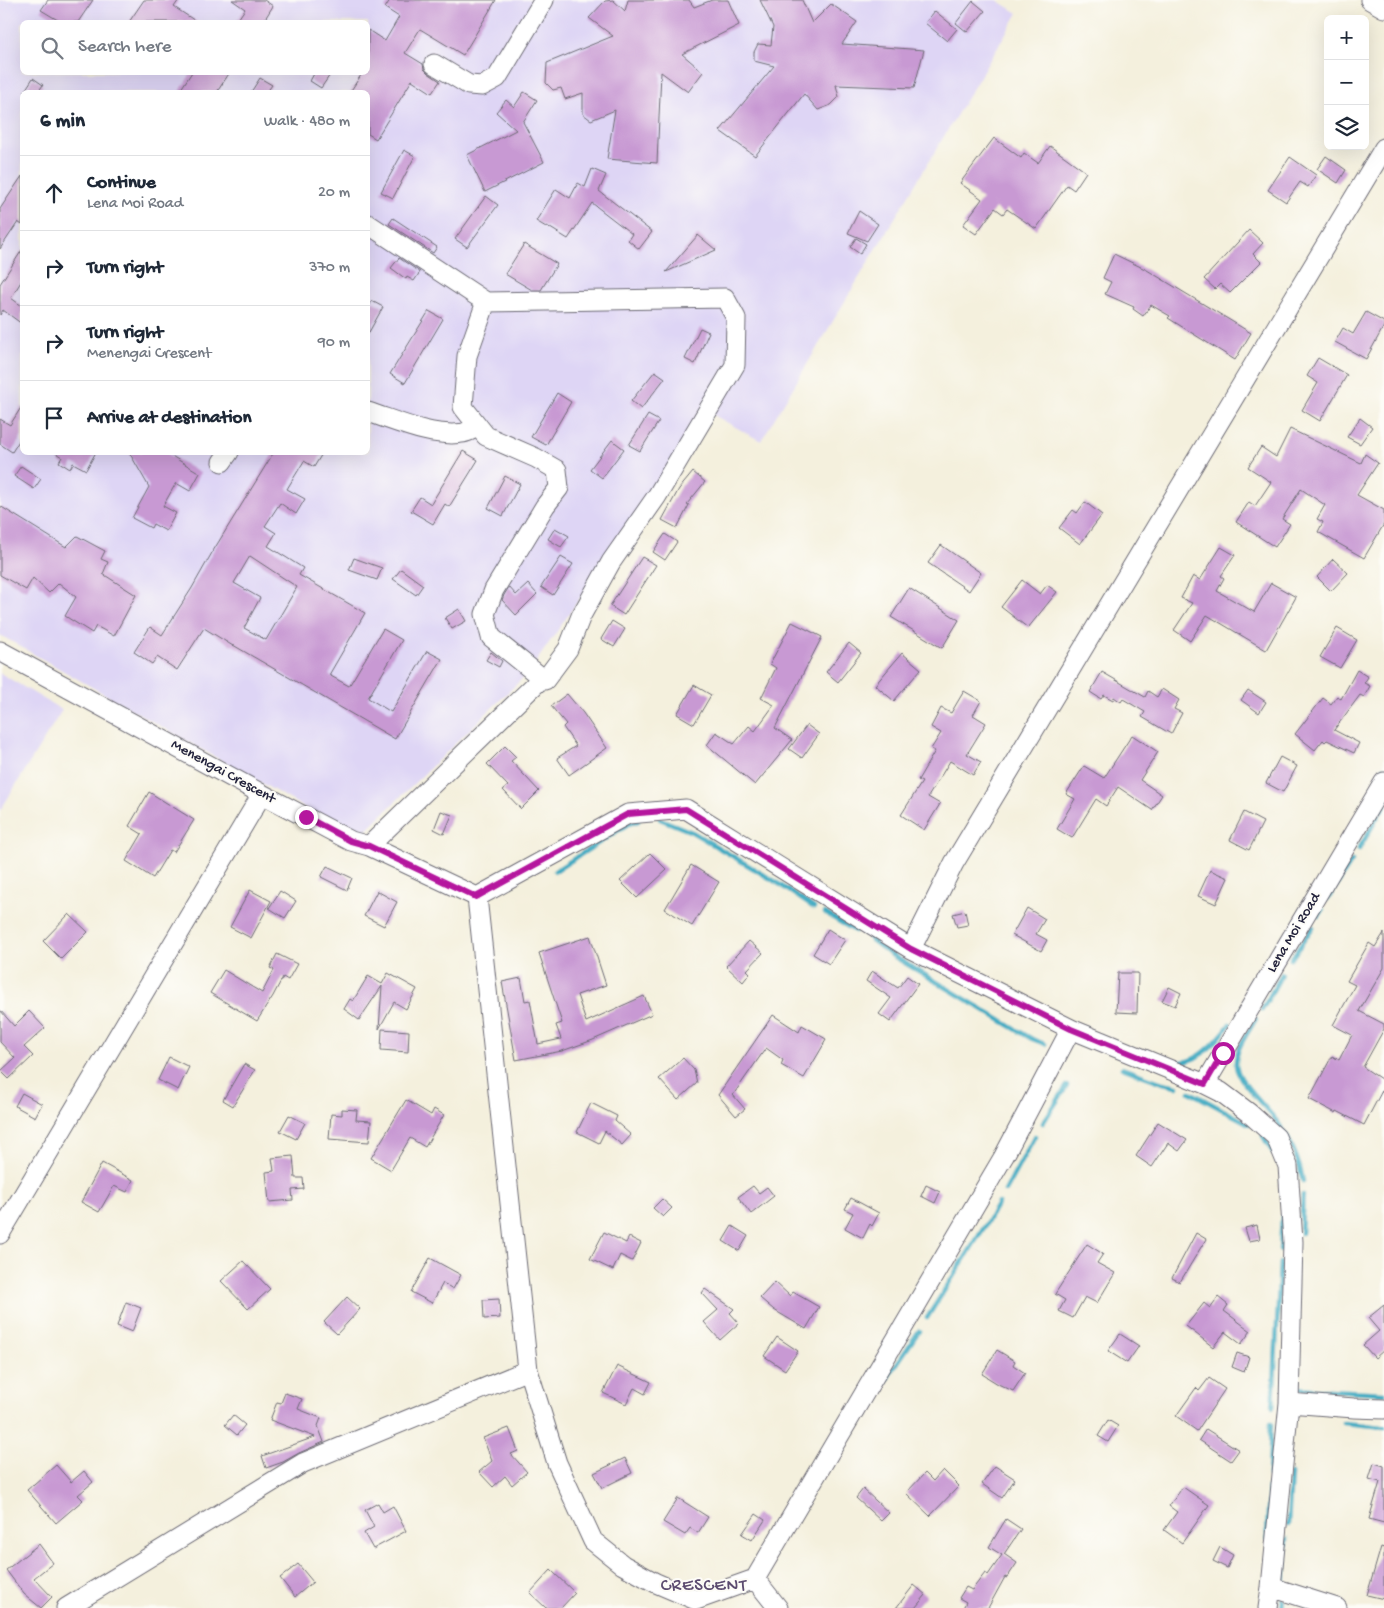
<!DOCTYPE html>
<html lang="en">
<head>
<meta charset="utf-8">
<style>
	body { margin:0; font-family:"Gochi Hand",sans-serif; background:#f2f2f3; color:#1f2937 }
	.controls { position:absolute; right:15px; top:15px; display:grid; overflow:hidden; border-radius:8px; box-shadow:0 5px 20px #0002 }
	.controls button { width:45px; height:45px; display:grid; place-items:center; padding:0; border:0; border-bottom:1px solid #e0e1e3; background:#fff; color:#1f2937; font:25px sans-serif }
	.stop { position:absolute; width:15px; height:15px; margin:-11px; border:4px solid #b5179e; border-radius:50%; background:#fff }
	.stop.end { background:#b5179e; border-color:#fff; box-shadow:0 1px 5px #0008 }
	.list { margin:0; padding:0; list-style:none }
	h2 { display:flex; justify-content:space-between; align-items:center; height:65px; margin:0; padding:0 20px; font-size:21px }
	h2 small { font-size:16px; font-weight:400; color:#747a83 }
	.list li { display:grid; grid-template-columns:32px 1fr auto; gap:15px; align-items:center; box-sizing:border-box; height:75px; padding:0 20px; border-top:1px solid #e0e1e3 }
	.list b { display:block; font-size:19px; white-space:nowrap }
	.list p { margin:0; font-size:16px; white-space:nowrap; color:#747a83 }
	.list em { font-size:16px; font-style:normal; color:#747a83 }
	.icon { flex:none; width:28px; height:28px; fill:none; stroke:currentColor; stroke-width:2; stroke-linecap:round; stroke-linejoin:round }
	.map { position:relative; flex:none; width:1384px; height:1608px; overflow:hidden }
	.search { position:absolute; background:#fff; box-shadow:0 5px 20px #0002; left:20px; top:20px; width:350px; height:55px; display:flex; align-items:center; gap:12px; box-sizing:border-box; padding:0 18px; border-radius:8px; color:#747a83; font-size:19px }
	.panel { position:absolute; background:#fff; box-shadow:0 5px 20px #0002; left:20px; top:90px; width:350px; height:365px; border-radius:8px }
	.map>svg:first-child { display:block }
	.built { fill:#ded5f5; fill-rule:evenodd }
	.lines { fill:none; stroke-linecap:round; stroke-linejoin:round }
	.stream { stroke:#42abc2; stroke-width:4.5 }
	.building { fill:#c899d3; fill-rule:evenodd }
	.minor-casing { stroke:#6c6a74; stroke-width:21 }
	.minor { stroke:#fff; stroke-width:19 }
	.route { stroke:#b5179e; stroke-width:6 }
	.labels { text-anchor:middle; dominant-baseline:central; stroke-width:4; stroke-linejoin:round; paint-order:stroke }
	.street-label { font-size:15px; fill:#22223b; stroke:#fdfcf7 }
	.quarter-label { font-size:18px; letter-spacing:1px; fill:#5c4c70; stroke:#fdfcf7 }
</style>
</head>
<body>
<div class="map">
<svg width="1384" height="1608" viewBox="0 0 1384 1608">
	<rect width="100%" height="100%" fill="#fdfcf7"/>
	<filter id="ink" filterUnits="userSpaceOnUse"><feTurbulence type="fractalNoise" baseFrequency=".02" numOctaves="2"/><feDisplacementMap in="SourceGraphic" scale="10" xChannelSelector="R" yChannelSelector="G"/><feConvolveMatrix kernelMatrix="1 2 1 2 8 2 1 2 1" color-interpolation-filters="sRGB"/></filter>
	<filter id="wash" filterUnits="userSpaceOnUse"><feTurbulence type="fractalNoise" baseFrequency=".0096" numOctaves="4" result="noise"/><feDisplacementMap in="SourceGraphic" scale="20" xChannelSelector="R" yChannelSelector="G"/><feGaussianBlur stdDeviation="1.12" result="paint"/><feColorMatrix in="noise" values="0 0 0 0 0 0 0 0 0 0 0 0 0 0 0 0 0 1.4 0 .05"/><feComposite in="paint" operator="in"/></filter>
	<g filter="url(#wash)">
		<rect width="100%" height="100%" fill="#f4f0dd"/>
		<path class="built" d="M0,0h997l21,13 -257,428 -53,-29 -179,260 -171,166 -358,-203zM22,22h346v50h-346zM22,92h346v360h-346z
			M0,673l62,37 -62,101z"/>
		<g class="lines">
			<path class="stream" d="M1378,777l6,-9
				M660,819l32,13 84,50 38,26
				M1359,849l25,-43
				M555,871l73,-47 10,-3
				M1328,899l24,-38
				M825,913l30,18
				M1319,916l4,-6
				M869,938l21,16 142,85 13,5
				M1291,959l22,-32
				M1262,1010l20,-36
				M1256,1019c-8,14 -21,30 -20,46 1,17 33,44 43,59 13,18 20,35 24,57
				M1170,1061c4,0 9,2 12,1 20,-2 37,-23 48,-38
				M1122,1068l41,15 14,3
				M1190,1092l59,32
				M1043,1123l24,-37
				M1263,1136l10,17
				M1005,1191l30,-55
				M1301,1233l2,-38
				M1280,1250l2,-34
				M927,1318l58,-92 13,-23
				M1294,1388l90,5
				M1273,1407l7,-144
				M863,1414l56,-83
				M1344,1423l40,4
				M1269,1475l2,-52
				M1288,1525l3,-51
				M1267,1539l2,-53
				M1284,1586l3,-47
				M1282,1608l1,-8"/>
		</g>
		<g id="blocks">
			<path class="building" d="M48,0h45l-15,22h-17l-20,-12z
				M144,0h35l-5,7 23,15h-68z
				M232,0h32l9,6 -10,16h-27l9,-13z
				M390,0h106l-33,55 -43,-26 -15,24 18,11 1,5 4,4 12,8 -8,12 -20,-13 -36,59 -8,-5v-42h-18l13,-20h5v-42l17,11 14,-24 -14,-9z
				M613,0l12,11 3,-11h61l5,7 18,-7h16l11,25 -57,29 21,18 -15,20 -27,-20 -4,91 -50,-4 8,-49 -24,10 -8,-6v-21l-18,6 -4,-11 -8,2 -7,-7 1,-20 66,-27 -24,-18 16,-17z
				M760,0h42l10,23 19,-19 26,18 -15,22 82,6 -10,38 -78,-3 3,12 -8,8 -13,5 -14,-16 -49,62 -35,-25 54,-65 -20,-5v-9l4,-8 13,1 2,-18z
				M973,1l12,10 -18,21 -11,-9z
				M935,11l22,18 -10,12 -22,-18z
				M192,72h38l-13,20h-38z
				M315,72h17l-11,16 -11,-7z
				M33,78l10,7 -5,7h-14z
				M260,78l12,7 -5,7h-16z
				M524,92l13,8 -14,22 21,40 -59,30 -18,-37 49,-25 -20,-18 10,-12 8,7z
				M994,138l27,20 3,-5 14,10 12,-17 36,26 -12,18 -7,-5 -31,44 -29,-20 -4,5 -8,-6 -19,26 -13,-9 19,-26 -22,-16z
				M404,150l11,6 -22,42 -12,-6z
				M1326,156l20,14 -8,13 -21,-14z
				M1290,157l26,18 -8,12 -8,-5 -14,20 -18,-12z
				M592,169l14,6 -7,16 53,41 -13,17 -11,-9 4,-6 -40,-31 -24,36 -21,-13 -1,1 -10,-6 20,-32 14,9 8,-15 7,4z
				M22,176v49l-4,-3 -18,27v-40z
				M486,196l12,9 -31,42 -12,-8z
				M859,211l19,13 -11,17 -19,-8z
				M393,218l44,29 -4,6 -44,-29z
				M1249,230l14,13 -10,11 8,8 -31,31 -10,-9 -5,5 -11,-10z
				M698,235l18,15 -50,22z
				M856,238l10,6 -6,10 -10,-7z
				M524,244l33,20 -16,26h-9l-27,-16z
				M22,250v30l-11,18 11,8v18l-19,-14 -3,5v-31z
				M1114,254l33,16 104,63 -16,27 -67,-42 2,-2 -19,-11 -8,11 -10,-7 1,-2 -29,-13 6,-12 -8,-4z
				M399,258l21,14 -6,9 -7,-4 -1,2 -15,-11z
				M372,301l11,6 -15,27v-26z
				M429,311l14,8 -38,64 -15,-9z
				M1366,312l18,10v4l-18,33 -31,-17 8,-14 10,6z
				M700,328l9,4 -14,32 -10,-5z
				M1318,358l29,17 -27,46 -18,-11 16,-27 -11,-7z
				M655,371l10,7 -24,31 -10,-8z
				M557,393l14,9 -25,43 -15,-8z
				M22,406v30l-10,16 -12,-8v-25l10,6z
				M648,415l11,6 -19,30 -11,-6z
				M1360,418l12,9 -12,17 -13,-7z
				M1290,429l71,34 4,-9 13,9 -21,32 27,15v14l-20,34 -46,-26 5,-10 -6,-3 8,-14 -24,-16 -19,30 8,5 -15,23 -39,-25 13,-20 6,4 16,-24 -23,-15 13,-20 15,10z
				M612,440l12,9 -22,29 -12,-9z
				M463,451l15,9 -29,47 -4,-3 -12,20 -22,-13 9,-14 11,7z
				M54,452h42l-10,18 -13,-7 -3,6 -11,-7 3,-5z
				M129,452h36l35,21 -10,18 -14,-8 -13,23 13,7 -10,18 -13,-7 -2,4 -19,-10 17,-31z
				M274,452h49l-9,15 -10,-6 -17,28 18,10 -9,15 -16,-11 -15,23 11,7 -8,13 35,22 -4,7 66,38 -36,62 20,11 34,-57 19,11 -34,58 23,14 36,-61 15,8 -47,80 -162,-94v1l-29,-18 -27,42 -20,-13 -5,7 -18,-12 16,-25 12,8 30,-47 21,-37zM250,556l47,31 -31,53 -22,-12 16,-30 -26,-15z
				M21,466l20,13 -7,10 -20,-13z
				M693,472l12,10 -18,22 2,1 -12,23 -15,-8 17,-31z
				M505,476l15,8 -17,32 -15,-8z
				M1085,502l17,13 -22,29 -21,-16 14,-18 4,3z
				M0,506l66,41 11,-11 28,15 -4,8 7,3 -5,12 33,21 -22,41 -18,-10 -4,7 -27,-17 11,-19 -17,-14 -10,10 -16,-15 -7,12 -26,-15z
				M555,528l14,8 -8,11 -13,-8z
				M665,534l12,8 -12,18 -12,-8z
				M941,545l40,28 -12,18 -41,-28z
				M1221,547l14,8 -14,21 3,2 -7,13 37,21 17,-29 25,14 -30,53 -59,-35 -17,26 -16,-11 18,-27 -11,-5 12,-22 7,4z
				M561,557l12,7 -20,31 -12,-8z
				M642,557l14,8 -32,50 -14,-9z
				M354,558l28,10 -5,12 -28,-10z
				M1333,559l15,14 -17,18 -14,-14z
				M401,569l22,16 -7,10 -23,-16z
				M1022,580l18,14 7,-9 10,7 -29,36 -27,-21z
				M528,584l9,10 -21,21 -14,-15 2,-5 5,-8 7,8z
				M909,588l50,32 -17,28 -51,-31z
				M459,609l7,12 -14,8 -7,-11z
				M612,621l13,8 -11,18 -13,-8z
				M792,622l30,15 -47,91 17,12 -37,45 -48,-40 9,-13 18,12 15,-18 6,5 19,-26 -13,-7 15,-30 -6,-4z
				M1337,628l20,12 -17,28 -20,-11z
				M849,643l12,10 -23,29 -12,-10z
				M491,652l11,9 -3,6 -13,-7z
				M902,653l19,16 -27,32 -19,-16z
				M1357,670l11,7 -4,6 6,3 -6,11 -4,-2 -26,35 25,13 -5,10 -27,-13 -2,2 -2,-2 -8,10 -20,-16 28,-36 8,6 6,-8 4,3z
				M1102,672l43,25 3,-6 9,6 5,-8 17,11 -5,9 8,4 -11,21 -29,-17 3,-5 -22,-13 -2,3 -7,-5 -1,3 -9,-5 -3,4 -11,-7z
				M694,685l17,10 -17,29 -17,-10z
				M1248,690l18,12 -7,11 -18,-13z
				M964,691l17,10 -8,14 13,8 -19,31 14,8 -8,13 -23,-14 -22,36 12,7 -16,26 -23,-15 21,-33 -4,-2 17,-29 -4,-2 10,-16 -10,-6 10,-19 10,5z
				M567,694l16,19 24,35 -38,27 -12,-17 19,-12 -13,-19 3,-3 -15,-18z
				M807,725l12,9 -17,24 -13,-9z
				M1132,735l26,17 -18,28 22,15 -10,15 -34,-23 -12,19 -10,-7 -24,39 -15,-9 18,-30 -9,-5 18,-28 20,12z
				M505,746l11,11 -5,4 28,30 -18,18 -18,-19 5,-4 -21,-22z
				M1280,757l17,9 -14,26 -17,-9z
				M149,792l45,28 -20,32 -4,-2 -17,28 -27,-17 16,-27 -13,-8z
				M441,811l11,4 -8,19 -10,-5z
				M1244,812l19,10 -14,28 -19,-10z
				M650,853l17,17 -30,28 -17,-17z
				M691,865l28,17 -27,44 -27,-17z
				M327,866l25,12 -5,12 -26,-13z
				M1210,870l18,8 -12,26 -18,-8z
				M250,890l21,11 -20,37 -21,-11z
				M280,891l16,10 -11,17 -16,-10z
				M377,891l20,11 -13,24 -20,-10z
				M1027,908l18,11 -9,15 11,6 -6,11 -29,-16z
				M965,911l3,14 -11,2 -4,-13z
				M69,914l19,18 -27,27 -18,-18z
				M828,929l17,11 -16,24 -16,-10z
				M1384,933v35l-25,43 25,13v5l-21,38 21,14v6l-20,38 -27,-14 -1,2 -27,-14 23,-43 7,4 13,-25 -19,-10 22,-40 -8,-4 22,-38 6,4z
				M590,936l16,49 -29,10 9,27 58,-26 8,18 -59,26 -31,11 -46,9 -14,-78 19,-4 4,23 5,-1 8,44 23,-5 -5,-14 6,-2 -23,-70z
				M749,941l14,12 -16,17 3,3 -7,9 -17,-16z
				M277,954l20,10 -9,16 -5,-3 -10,19 -16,25 -47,-28 14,-23 38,23 12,-23 -4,-2z
				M872,971l26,17 9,-12 11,8 -28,38 -11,-8 12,-16 -25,-17z
				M388,973l29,16 -11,20 -12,-7 -15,27 3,-43 -23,34 -15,-11 6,-10 3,2 15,-25 14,8z
				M1118,973h20l-1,40 -21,-1z
				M1169,987l12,6 -6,13 -13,-5z
				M0,1010l14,16 15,-15 16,17 -21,19 9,9 -24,23 -8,-8 14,-13 -15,-16z
				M773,1015l26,17 3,-7 24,14 -3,5h1l-20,34 -23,-13 2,-5 -17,-12 -33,47 12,14 -9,7 -18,-21z
				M382,1029l27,2 -1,21 -27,-2z
				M169,1057l20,10 -11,23 -20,-10z
				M683,1058l11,12 3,13 -19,17 -19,-21z
				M244,1064l11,6 -22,36 -10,-6z
				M22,1093l20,11 -7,13 -20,-11z
				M406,1100l25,15 3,-6 10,6 -19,32 -15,-9 -19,32 -20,-12z
				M591,1103l26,13 -2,5 16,14 -9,10 -17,-14 -6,12 -22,-11z
				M342,1109l15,1 -1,10 15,1 -2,21 -40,-3 2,-25 11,1z
				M289,1115l16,8 -9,16 -16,-8z
				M1158,1122l29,18 -8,11 -11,-8 -16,24 -16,-11z
				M293,1156l2,22h8l1,11 -12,1 1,10 -24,2 -3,-30 8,-1 -2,-13z
				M102,1163l31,17 -6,12 -13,-6 -15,26 -18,-10z
				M926,1185l14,7 -5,11 -14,-7z
				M753,1186l6,7 8,-6 7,9 -23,18 -13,-17z
				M851,1198l28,15 -7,13 -2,-2 -7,14 -18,-10 8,-15 -8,-4z
				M662,1199l10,9 -9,9 -10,-9z
				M1257,1225l3,14 -11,2 -4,-13z
				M732,1226l16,10 -9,15 -16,-10z
				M604,1232l22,11 3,-6 12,6 -9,18 -12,-6 -7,15 -23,-11z
				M1196,1233l10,6 -26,43 -8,-4z
				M1087,1244l16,10 -6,9 18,10 -18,30 -12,-6 -12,21 -14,-7 6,-11 -10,-6z
				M430,1258l31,17 -8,14 -10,-6 -11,20 -21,-11z
				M243,1261l27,28 -22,20 -27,-28z
				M775,1282l15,14 3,-4 26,15 -13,22 -32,-19 -14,-12z
				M705,1289l29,20 -4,4 9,10 -19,17 -16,-18 14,-12 -16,-17z
				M347,1297l13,12 -23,25 -13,-12z
				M1218,1297l10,8 -4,6 27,20 -10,13 -16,-12 -12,15 -27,-21 18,-23 6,5z
				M499,1299l1,19 -16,1 -1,-19z
				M126,1302l15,6 -9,24 -15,-6z
				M1384,1305v45l-9,8 -12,-13 16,-14 -11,-13z
				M1120,1334l19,12 -12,17 -19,-12z
				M777,1337l21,14 -13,19 -21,-14z
				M997,1350l18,11 -2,4 12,8 -12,18 -15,-7 -16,-10z
				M1237,1353l12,4 -5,15 -12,-5z
				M617,1366l34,16 -6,12 -11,-6 -8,16 -23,-11z
				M1209,1378l16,11 -28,42 -21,-15 20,-28 3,3z
				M285,1393l17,6 -4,10 23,9 -3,8 6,16 -25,11 -16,9 -17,6 -4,-12 53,-19 -45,-17 7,-18 4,1z
				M233,1415l12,10 -8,10 -12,-10z
				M1108,1420l10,6 -10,16 -10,-6z
				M509,1428l9,23 -7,3 16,18 -15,13 -7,-9 -12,11 -14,-15 13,-11 -9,-23z
				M1206,1429l33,21 -8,11 -32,-21z
				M625,1458l7,15 -30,15 -8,-15z
				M1374,1463l10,3v57l-15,-4 11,-37 -11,-3z
				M56,1465l15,17 13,-11 9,11 -15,13 5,5 -27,23 -29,-33z
				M995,1466l20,13 -13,19 -20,-14z
				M943,1470l16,16 -29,30 -24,-23 19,-20 8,8z
				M1183,1487l26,18 -27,38 -18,-13 13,-18 -8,-6z
				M863,1489l26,24 -8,8 -25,-23z
				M678,1498l30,19 -10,16 -8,-5 -5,7 -22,-13z
				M378,1503l5,9 10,-6 13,25 -33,18 -9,-16 10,-6 -9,-17z
				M756,1514l9,6 -13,20 -10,-6z
				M1006,1519l15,10 -17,25 13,9 -10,15 -2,-1 -17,31h-25l3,-6 -7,-4 7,-11 6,3 13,-17 3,2 14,-20 -13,-8z
				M39,1544l14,19 -19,15 18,19 -11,11 -17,-14 -18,-24z
				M1220,1547l13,8 -6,13 -14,-7z
				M1381,1547l3,1v51l-17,-4z
				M298,1564l15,18 -18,15 -15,-19z
				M551,1570l24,23 -14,15h-15l-16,-15z
				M914,1585l12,10 -11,13h-19z"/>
		</g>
	</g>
	<g filter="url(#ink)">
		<use href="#blocks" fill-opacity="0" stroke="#6c6a74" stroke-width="1"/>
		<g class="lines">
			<g class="minor-casing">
				<path id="minor" d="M1370,0l14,8
					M434,64l35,21 13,1 15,-8 47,-78
					M368,224l118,78 239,-4 11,20 -1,47 -78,131 -46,66 -30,54 -13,33 -23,31 -3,-2 -173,168
					M486,302l-19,54 -4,51 23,29 50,22 21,12 2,18 -14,18 -51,84 -9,24 6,23 51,41
					M368,412c28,9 65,26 95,21 5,-1 10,-4 15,-6
					M222,462l7,-10
					M0,651l262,143 89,47 18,5 108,51
					M686,809l225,140 160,80 -67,127 -249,423 -59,21 -40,-17 -33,-18 -30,-24 -36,-78 -29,-93 -51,-473 151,-83z
					M911,949l43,-86 430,-715
					M1071,1029l134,55 16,8 28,21 27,24 12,29 5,76 -4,161 -18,184 -3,21
					M1205,1084l179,-302
					M0,1234l262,-440
					M1289,1403l65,5 30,1
					M755,1579l23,29
					M1271,1587l66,21
					M66,1608l237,-145 225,-93"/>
			</g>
			<use href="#minor" class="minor"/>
		</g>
	</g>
	<g class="lines" filter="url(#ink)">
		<path class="route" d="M306,817l45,24 18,5 107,51 152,-83 58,-5 225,140 160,80 134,55 18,-31"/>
	</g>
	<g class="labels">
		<g class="street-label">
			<text transform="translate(223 772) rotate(29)">Menengai Crescent</text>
			<text transform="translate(1294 933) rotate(-59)">Lena Moi Road</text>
		</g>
		<g class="quarter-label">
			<text x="704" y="1586">CRESCENT</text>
		</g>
	</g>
</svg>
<div class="controls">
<button>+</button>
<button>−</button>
<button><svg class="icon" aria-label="layers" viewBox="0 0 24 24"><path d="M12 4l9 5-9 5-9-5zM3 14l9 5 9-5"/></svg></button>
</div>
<div class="stop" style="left:1223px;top:1053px"></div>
<div class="stop end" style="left:306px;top:817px"></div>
<div class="search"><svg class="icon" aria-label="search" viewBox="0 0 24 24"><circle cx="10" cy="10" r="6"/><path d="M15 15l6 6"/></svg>Search here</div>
<section class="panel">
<h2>6 min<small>Walk · 480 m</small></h2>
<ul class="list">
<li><svg class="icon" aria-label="ahead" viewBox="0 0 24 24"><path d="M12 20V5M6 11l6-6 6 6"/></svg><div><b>Continue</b><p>Lena Moi Road</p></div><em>20 m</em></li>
<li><svg class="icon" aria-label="right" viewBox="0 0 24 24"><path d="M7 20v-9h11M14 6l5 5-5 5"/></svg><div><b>Turn right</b></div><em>370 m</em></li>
<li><svg class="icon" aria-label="right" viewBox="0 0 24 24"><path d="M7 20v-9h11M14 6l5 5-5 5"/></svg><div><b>Turn right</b><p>Menengai Crescent</p></div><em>90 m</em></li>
<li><svg class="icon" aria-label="arrive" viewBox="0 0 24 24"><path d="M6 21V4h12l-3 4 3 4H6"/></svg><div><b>Arrive at destination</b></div></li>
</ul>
</section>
</div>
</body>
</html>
